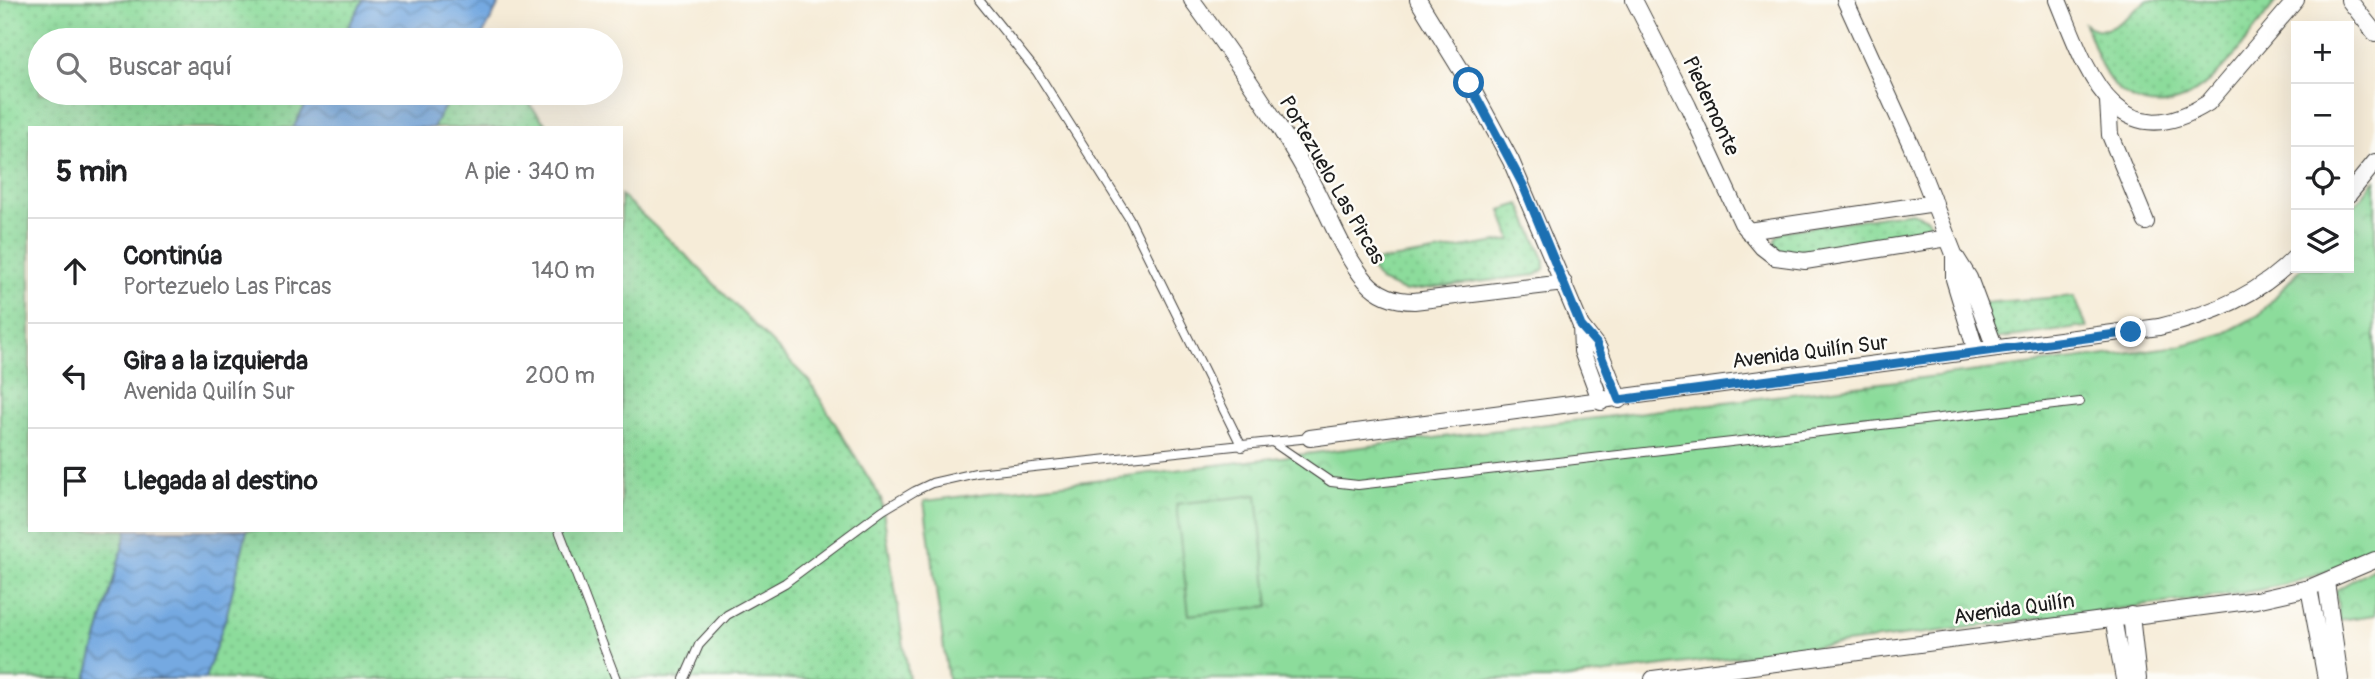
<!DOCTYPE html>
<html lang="es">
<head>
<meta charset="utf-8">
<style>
	body { margin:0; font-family:Pangolin,sans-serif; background:#f6f6f6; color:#202124 }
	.controls { position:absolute; right:21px; top:21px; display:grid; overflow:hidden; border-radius:0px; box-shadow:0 7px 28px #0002 }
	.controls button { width:63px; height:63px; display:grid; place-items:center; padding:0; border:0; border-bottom:2px solid #e0e0e0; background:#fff; color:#202124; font:35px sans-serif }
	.stop { position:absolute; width:21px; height:21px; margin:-16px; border:5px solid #1f6fb2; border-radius:50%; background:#fff }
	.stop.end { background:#1f6fb2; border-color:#fff; box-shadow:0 2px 7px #0008 }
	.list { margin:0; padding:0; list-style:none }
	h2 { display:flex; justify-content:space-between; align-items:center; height:91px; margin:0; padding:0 28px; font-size:30px }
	h2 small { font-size:23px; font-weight:400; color:#757577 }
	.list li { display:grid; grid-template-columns:46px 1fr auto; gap:21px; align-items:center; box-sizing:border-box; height:105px; padding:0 28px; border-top:2px solid #e0e0e0 }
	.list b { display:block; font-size:26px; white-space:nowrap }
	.list p { margin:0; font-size:23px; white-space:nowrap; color:#757577 }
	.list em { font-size:23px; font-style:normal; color:#757577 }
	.icon { flex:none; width:38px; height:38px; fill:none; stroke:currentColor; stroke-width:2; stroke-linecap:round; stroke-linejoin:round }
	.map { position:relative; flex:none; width:2375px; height:679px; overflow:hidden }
	.search { position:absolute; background:#fff; box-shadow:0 7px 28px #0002; left:28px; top:28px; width:595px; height:77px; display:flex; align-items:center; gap:18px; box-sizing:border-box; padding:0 24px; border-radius:38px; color:#757577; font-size:26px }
	.panel { position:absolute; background:#fff; box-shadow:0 7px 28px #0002; left:28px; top:126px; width:595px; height:406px; border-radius:0px }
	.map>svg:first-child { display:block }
	.grass { fill:url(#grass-dots); stroke:#547c5c; stroke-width:2 }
	.park { fill:url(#park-crowns); stroke:#547c5c; stroke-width:2 }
	.garden { fill:#8cdc9b; stroke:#547c5c; stroke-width:2 }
	.water { fill:url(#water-waves); stroke:#48627e; stroke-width:2 }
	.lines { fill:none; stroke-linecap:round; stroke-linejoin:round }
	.service-casing { stroke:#3d3b38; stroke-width:10 }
	.minor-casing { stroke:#3d3b38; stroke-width:18 }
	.service { stroke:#fff; stroke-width:8 }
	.minor { stroke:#fff; stroke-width:16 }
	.route { stroke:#1f6fb2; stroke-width:9 }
	.labels { text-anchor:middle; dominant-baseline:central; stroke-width:5; stroke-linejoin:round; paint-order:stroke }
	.street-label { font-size:21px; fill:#1c1c1c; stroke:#fdfcf7 }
</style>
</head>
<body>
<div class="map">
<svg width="2375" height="679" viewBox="0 0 2375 679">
	<defs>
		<pattern id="grass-dots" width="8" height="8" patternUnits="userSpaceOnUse" patternTransform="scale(1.75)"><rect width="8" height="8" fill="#8cdc9b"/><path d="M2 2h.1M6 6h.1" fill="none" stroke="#78bc85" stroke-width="1.8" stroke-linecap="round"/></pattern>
		<pattern id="park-crowns" width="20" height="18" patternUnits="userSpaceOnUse" patternTransform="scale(1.75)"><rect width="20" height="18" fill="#8cdc9b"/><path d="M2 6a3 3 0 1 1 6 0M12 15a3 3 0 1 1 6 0" fill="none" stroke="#78bc85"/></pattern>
		<pattern id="water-waves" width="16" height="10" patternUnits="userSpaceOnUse" patternTransform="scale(1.75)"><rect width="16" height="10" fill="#74a9e1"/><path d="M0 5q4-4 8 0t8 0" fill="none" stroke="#5e89b6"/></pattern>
	</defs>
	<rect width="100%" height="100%" fill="#fdfcf7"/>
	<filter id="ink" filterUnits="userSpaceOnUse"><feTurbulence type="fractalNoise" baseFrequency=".0143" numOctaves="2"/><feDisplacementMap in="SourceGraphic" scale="14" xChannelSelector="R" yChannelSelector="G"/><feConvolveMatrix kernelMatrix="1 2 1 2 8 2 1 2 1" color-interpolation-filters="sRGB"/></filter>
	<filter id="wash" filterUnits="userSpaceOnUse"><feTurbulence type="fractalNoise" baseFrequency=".00686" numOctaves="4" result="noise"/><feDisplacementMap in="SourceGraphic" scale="28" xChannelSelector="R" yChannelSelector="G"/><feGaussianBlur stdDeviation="1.57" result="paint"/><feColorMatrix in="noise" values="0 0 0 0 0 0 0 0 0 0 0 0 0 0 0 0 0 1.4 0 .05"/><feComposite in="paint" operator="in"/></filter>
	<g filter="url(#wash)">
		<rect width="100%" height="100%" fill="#f6ecd8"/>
		<path class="grass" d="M0,0h444l33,40h-437v53h480l29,35h-519v402h591v-335l70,65 118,121 72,117 28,181h-909z
			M2147,0h130c-31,38 -76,117 -133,103 -13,-4 -24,-10 -32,-20 -13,-16 -19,-40 -27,-59 24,17 42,-9 62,-24z
			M1520,204l25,57 -1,8 -8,6 -132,16 -24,-10 -14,-18 145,-23 -10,-30z
			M1911,212l17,6 2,5 -7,12 -122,21 -16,-1 -10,-8 1,-10 8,-6z
			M2074,296l13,31 -93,12 -12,-36z"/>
		<path class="park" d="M2375,180v371c-49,25 -99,38 -154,45l-661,83h-612l-24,-178 1256,-155 45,-13 34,-18 42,-47h48v-56z
			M2375,567v48l-36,5 -3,-30z"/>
		<path class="garden" d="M1257,495l12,111 -80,9 -13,-111z"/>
		<path class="water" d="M363,0h138l-21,40h-139z
			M312,93h140l-19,35h-140z
			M127,530h120l-20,84 -22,65h-119z"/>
	</g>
	<g filter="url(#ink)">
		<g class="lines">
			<g class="service-casing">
				<path id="service" d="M979,0l58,72 92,146 113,229
					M1274,443l57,39 27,3 722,-83
					M559,530l57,149
					M684,679l15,-34 28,-30 58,-32 98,-73 32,-19 17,-8 44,-10 334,-35"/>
			</g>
			<g class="minor-casing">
				<path id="minor" d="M1192,0c41,56 81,113 115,174 19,32 35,80 59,107 13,15 30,20 48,20l150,-18
					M1418,0l51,83 42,78 70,165 18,23 20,51
					M1634,0l54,106 54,117 20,24 13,10 30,4 143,-23
					M1845,0l66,145 43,109 15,24 26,70
					M2058,0c28,68 56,162 150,103l88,-103
					M2349,0l26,33
					M2108,101l2,34 36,87
					M2349,194l26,-32
					M1748,231l187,-28
					M1954,254v25l22,72
					M1581,326l1,25 19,51
					M1310,438l849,-111c51,-12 101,-32 137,-71
					M2326,582l14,97
					M2309,588l17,91
					M2131,615l7,64
					M2113,618l11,61
					M1653,679l603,-79 53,-12 66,-28"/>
			</g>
			<use href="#service" class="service"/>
			<use href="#minor" class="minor"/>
		</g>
	</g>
	<g class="lines" filter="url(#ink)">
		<path class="route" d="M1469,83l54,102 58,141 15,17 23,57 512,-68"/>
	</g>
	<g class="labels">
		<g class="street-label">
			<text transform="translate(1711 106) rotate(65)">Piedemonte</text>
			<text transform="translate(1332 180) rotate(60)">Portezuelo Las Pircas</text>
			<text transform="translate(1810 352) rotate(-7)">Avenida Quilín Sur</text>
			<text transform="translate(2014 609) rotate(-8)">Avenida Quilín</text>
		</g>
	</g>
</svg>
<div class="controls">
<button>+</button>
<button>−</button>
<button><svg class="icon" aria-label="locate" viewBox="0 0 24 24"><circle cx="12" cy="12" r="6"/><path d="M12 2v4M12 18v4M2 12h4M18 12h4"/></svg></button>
<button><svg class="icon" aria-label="layers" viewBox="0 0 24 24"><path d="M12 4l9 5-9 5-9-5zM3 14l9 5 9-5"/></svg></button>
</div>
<div class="stop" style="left:1469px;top:83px"></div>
<div class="stop end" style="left:2131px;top:332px"></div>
<div class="search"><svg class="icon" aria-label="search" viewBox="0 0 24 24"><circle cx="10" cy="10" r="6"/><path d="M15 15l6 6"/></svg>Buscar aquí</div>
<section class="panel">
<h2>5 min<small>A pie · 340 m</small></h2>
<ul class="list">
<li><svg class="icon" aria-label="ahead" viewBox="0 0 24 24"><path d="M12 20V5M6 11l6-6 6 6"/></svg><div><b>Continúa</b><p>Portezuelo Las Pircas</p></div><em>140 m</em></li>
<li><svg class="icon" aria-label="left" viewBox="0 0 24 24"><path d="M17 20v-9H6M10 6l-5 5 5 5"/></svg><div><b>Gira a la izquierda</b><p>Avenida Quilín Sur</p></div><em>200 m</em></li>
<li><svg class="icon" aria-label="arrive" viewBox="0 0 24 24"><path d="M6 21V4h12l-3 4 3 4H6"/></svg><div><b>Llegada al destino</b></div></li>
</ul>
</section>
</div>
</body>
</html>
